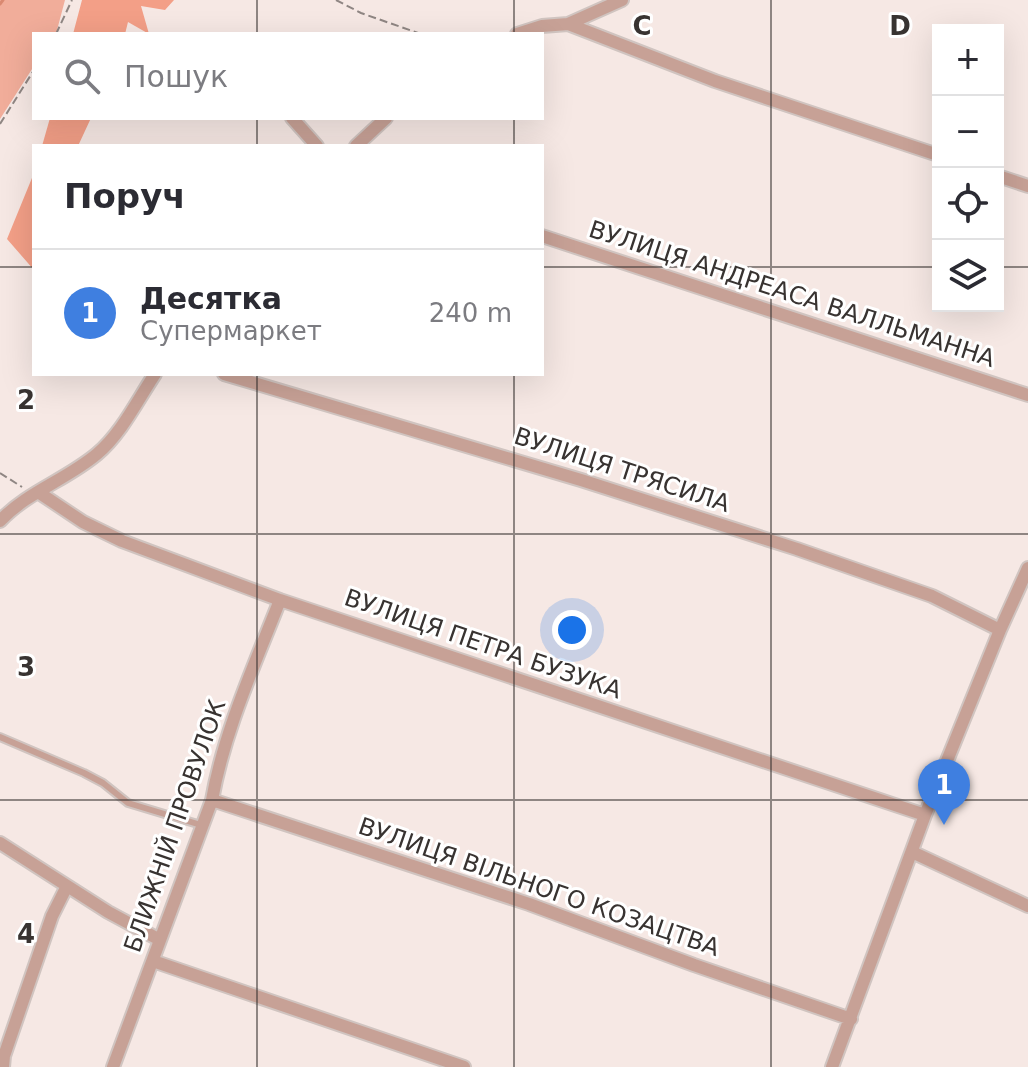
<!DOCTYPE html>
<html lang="uk">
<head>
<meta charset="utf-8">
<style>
	body { margin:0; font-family:"DejaVu Sans",sans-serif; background:#f7f7f7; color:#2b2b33 }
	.controls { position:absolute; right:24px; top:24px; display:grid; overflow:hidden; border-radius:0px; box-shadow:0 8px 32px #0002 }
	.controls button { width:72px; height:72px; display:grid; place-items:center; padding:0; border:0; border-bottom:2px solid #e1e1e2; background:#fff; color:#2b2b33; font:40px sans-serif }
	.you { position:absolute; left:572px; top:630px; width:28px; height:28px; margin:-20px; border:6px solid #fff; border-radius:50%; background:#1a73e8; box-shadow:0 0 0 12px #1a73e833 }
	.badge { display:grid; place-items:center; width:52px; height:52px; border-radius:50%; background:#111827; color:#fff; font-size:26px; font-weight:700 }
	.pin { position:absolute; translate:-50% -66px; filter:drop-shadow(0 2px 4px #0008) }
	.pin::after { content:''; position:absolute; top:42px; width:28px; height:24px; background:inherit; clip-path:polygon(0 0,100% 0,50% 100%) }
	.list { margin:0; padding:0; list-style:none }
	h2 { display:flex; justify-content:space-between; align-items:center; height:104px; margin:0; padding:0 32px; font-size:34px }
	h2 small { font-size:26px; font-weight:400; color:#7c7c81 }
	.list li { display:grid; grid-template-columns:52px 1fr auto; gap:24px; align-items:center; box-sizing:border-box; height:128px; padding:0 32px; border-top:2px solid #e1e1e2 }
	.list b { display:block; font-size:30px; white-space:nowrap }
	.list p { margin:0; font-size:26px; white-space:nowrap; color:#7c7c81 }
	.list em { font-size:26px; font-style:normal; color:#7c7c81 }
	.icon { flex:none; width:44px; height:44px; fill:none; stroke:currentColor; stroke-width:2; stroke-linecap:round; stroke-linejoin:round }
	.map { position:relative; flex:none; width:1028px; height:1067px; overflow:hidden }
	.search { position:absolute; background:#fff; box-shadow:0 8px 32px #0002; left:32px; top:32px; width:512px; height:88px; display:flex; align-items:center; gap:20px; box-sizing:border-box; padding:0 28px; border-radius:0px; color:#7c7c81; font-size:30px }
	.panel { position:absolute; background:#fff; box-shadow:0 8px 32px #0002; left:32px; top:144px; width:512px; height:232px; border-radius:0px }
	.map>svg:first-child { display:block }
	.green { fill:#f1ad9a }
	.forest { fill:#f39f87 }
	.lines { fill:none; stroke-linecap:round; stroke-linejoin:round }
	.stream { stroke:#da8971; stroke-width:3 }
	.service-casing { stroke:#d0c4c0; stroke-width:10 }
	.minor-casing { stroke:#d0c4c0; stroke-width:16 }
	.path { stroke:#8f8683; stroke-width:2; stroke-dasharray:8 4; stroke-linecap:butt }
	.service { stroke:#c7a196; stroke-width:6 }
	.minor { stroke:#c7a196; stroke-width:12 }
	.grid { fill:none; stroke:#383331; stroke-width:2; stroke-opacity:0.55 }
	.labels { text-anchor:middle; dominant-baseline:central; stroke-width:6; stroke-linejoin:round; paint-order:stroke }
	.street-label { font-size:24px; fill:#383331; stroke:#fff }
	.grid-label { font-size:26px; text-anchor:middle; font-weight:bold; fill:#383331; stroke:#fff; stroke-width:6; stroke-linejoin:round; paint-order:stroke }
</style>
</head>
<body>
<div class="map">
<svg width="1028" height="1067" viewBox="0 0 1028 1067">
	<rect width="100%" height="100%" fill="#f6e8e4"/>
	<path class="green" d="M0,0h65l-9,34h-22v32l-34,53z"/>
	<path class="forest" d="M82,0h92l-9,10 -24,-4 8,28 -21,-12 -3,12h-52z
		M50,118h41l-13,28h-36z
		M34,173v97l-27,-31z"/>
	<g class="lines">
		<path class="stream" d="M0,4l3,-4"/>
		<g class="service-casing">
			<path id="service" d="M0,737l84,36 19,10 25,20 73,22"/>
		</g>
		<g class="minor-casing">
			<path id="minor" d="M568,24l147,57 223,74
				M517,34l25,-8 26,-2 54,-24
				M292,118l25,28
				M356,146l30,-28
				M998,176l30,10
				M542,236l486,159
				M224,374l357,106 216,69 135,47 68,34
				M38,492l45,30 39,19 158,59 645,215
				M0,521c27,-29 66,-41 97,-67 24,-20 40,-53 58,-80
				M212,800l317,104 165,61 157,54
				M0,843l108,69 52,28
				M912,852l116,54
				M153,961l311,106
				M3,1067l1,-11 48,-140 15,-30
				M113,1067l99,-267c12,-69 43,-136 68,-200
				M832,1067l93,-252 75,-185 28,-62"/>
		</g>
		<path class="path" d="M336,0l25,13 60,21
			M56,34l16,-34
			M0,124l34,-54
			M0,473l22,14"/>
		<use href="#service" class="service"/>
		<use href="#minor" class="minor"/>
	</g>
	<path class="grid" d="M257,0v34M514,0v34M771,0v1067M257,118v28M514,118v28M0,267h34M542,267h396M998,267h30M257,374v693M514,374v693M0,534h1028M0,800h1028"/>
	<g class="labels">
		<g class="street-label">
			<text transform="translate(792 294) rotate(18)">ВУЛИЦЯ АНДРЕАСА ВАЛЛЬМАННА</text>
			<text transform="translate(622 470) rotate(18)">ВУЛИЦЯ ТРЯСИЛА</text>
			<text transform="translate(483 644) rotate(19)">ВУЛИЦЯ ПЕТРА БУЗУКА</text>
			<text transform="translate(175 826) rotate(-71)">БЛИЖНІЙ ПРОВУЛОК</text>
			<text transform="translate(539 887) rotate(19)">ВУЛИЦЯ ВІЛЬНОГО КОЗАЦТВА</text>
		</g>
	</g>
	<g class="grid-label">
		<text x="642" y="35">C</text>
		<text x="900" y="35">D</text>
		<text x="26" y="409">2</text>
		<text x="26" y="676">3</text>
		<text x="26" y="943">4</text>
	</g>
</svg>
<div class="controls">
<button>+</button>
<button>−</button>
<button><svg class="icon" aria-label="locate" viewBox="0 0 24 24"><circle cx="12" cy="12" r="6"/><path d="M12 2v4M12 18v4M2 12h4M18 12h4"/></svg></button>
<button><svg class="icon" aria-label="layers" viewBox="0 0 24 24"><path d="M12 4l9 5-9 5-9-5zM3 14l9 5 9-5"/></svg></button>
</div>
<div class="you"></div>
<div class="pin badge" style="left:944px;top:825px;background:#3f7fe0">1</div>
<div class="search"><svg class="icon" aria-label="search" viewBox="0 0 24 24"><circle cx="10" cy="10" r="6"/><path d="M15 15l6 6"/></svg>Пошук</div>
<section class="panel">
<h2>Поруч<small></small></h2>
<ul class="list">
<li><span class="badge" style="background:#3f7fe0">1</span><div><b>Десятка</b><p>Супермаркет</p></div><em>240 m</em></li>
</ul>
</section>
</div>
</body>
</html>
